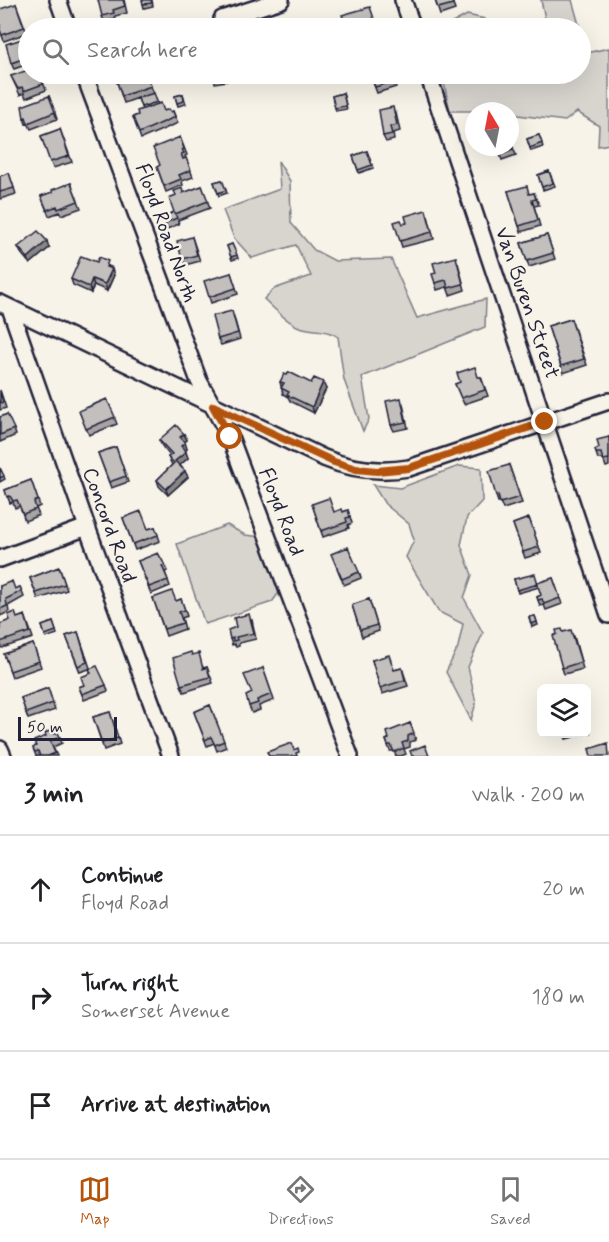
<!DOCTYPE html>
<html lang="en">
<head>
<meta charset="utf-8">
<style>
	body { margin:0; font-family:Mynerve,sans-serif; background:#f6f6f6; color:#202124 }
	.controls { position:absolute; right:18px; bottom:18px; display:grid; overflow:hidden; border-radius:9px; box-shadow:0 6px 24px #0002 }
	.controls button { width:54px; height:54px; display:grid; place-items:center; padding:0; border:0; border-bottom:2px solid #e0e0e0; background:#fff; color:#202124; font:30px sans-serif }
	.compass { position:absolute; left:465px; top:102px; width:54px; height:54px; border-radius:50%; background:#fff; box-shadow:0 6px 24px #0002; rotate:350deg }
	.scale { position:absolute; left:18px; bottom:15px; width:99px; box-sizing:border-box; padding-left:6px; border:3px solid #22223b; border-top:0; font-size:16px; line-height:21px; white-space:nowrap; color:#22223b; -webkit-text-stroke:4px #f7f3e8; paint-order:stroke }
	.stop { position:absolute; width:18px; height:18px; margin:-14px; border:4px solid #b45309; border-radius:50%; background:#fff }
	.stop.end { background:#b45309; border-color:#fff; box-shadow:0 2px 6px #0008 }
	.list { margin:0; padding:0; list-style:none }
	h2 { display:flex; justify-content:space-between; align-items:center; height:78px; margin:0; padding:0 24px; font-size:26px }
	h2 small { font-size:20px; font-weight:400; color:#757577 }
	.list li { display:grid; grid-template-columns:39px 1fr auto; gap:18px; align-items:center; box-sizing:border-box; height:108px; padding:0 24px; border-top:2px solid #e0e0e0 }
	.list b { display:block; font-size:22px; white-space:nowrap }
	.list p { margin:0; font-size:20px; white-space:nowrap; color:#757577 }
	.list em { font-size:20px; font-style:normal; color:#757577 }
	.icon { flex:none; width:33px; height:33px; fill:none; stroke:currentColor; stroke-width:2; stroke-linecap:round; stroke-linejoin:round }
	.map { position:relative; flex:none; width:609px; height:756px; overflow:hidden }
	.search { position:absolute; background:#fff; box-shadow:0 6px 24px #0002; left:18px; right:18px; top:18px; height:66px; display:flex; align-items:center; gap:15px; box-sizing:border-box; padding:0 21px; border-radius:33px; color:#757577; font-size:22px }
	.sheet { height:402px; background:#fff }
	nav { display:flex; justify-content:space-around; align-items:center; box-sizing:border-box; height:84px; border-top:2px solid #e0e0e0; background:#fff; font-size:16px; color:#757577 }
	nav a { display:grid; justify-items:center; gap:3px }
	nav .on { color:#b45309 }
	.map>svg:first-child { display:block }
	.green { fill:#d8d5cf; stroke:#7d7c85; stroke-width:1.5 }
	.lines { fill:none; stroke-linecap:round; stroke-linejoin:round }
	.minor-casing { stroke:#22223b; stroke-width:20 }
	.minor { stroke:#f7f3e8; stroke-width:15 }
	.wall { fill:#a7a4a3; stroke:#22223b; stroke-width:1.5 }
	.shaded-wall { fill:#888684; stroke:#22223b; stroke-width:1.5 }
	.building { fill:#c2bfbd; stroke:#22223b; stroke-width:1.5 }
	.route { stroke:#b45309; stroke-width:8 }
	.labels { text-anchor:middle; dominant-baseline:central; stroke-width:5; stroke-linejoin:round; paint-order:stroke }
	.street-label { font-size:21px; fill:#22223b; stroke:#f7f3e8 }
</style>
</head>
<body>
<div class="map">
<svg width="609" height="756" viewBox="0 0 609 756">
	<rect width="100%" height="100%" fill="#f7f3e8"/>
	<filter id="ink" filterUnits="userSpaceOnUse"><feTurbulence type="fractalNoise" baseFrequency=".0167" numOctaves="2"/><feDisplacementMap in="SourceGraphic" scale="12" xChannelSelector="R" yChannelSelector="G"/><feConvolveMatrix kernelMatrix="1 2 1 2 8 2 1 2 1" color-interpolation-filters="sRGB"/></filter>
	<g filter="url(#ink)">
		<path class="green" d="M541,0h31l8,28h-33z
			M467,15l18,4 3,9h-45z
			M581,31l5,22 23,-5v96l-11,2 1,-20 -22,-14 -12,9 -55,-7v-3h-60l-8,-37h138z
			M278,161l12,20 1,42 23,27 21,11 56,-2 26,59 69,-19 -1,28 -123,50 7,42 -6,12 -19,-51 -6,-43c-11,-9 -28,-5 -41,-11 -12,-6 -23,-17 -33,-27l10,-10 37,-13 -15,-31 -44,13 -18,-20 -11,-28 57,-21z
			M459,466l22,2 1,33 -15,16 -6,28 11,30 -8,23 19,35 -15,34 8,36 -5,17 -25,-48 12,-25 5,-23 -24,-12 -33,-55 8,-17 -5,-16 -24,-20 -12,-19 27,3z
			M227,525l18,10 17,2 19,53 -9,12 -67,22 -28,-80z"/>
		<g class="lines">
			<g class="minor-casing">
				<path id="minor" d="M58,0l10,28
					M403,0l10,28
					M222,19l59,-19
					M84,74l115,307 31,56 120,319
					M428,74l181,541
					M0,303l324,155c28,12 55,15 85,10l200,-67
					M10,308l77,219 84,229
					M0,559l87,-32
					M0,749l3,7"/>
			</g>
			<use href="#minor" class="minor"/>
		</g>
		<path class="wall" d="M124,0l3,13 -12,3 1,3 -12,3 -2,-6z
			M152,0l1,6 -9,2 -1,-4z
			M435,0h17l3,10 -15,5z
			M16,4l11,29 -23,8 -4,-11z
			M28,56v8l-14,5 -3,-6z
			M40,74l6,16 -20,8 -2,-5 -4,2 -9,-19z
			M146,74l12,30 6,7 7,1 2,-1 5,12 -37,16 -8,-22 5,-2 4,-5 -4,-12 -14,5 -7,-21z
			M213,74h13l1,7 -12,2z
			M246,74h10l-9,3z
			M370,74h24l1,3 -2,1 3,9 -19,6z
			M343,93l4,16 -11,2 -4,-15z
			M183,94l3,10 -8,2 -3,-10z
			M49,96l8,23 -26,10 -3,-6 -2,1 -2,-6z
			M396,113l4,18 -7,2 1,7 -8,2 -3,-6z
			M60,129l12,33 -19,6 -12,-32z
			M539,135l4,12 -12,4 -4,-12z
			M180,137l7,18 -2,1 8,21 -11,4 1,4 -17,7 -9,-25 3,-2z
			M510,140l6,15 -14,5 -4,-11 -7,2 -1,-4h20z
			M367,151l6,17 -14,5 -6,-17z
			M549,171l6,15 -12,4 -5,-15z
			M9,173l7,21 -16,5v-23z
			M222,180l5,13 -8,3 -5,-14z
			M71,183l10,25 -20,7 -1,-3 -11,4 -8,-20 12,-4z
			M202,186l8,22 -32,12 1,4 -12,5 -4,-12 11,-5 9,-19z
			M508,191l22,3 4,-1 5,12 -5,1 6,20 -19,6z
			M428,216l6,23 -32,8 -2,-6 3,-17z
			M547,235l8,24 -26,8 -8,-24z
			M192,237l8,24 -15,4 -3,-6z
			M232,244l6,14 -6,2 -5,-14z
			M18,247l31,1 -19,16 -9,-11z
			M97,262l14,5 -1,1 4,7 -7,16 -13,-6 -3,8 -18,-8 -2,-6z
			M458,263l7,27 -15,5 -3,-8 -10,3 -2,-7 1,-10z
			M231,273l7,21 -27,9 -2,-6z
			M234,317l6,22 -19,6 -3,-6z
			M571,319l16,46 -24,8 -15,-47z
			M287,375l39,14 -12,24 -24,-12 -2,-4 -5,-3 -3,-12z
			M481,377l7,19 -24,8 -9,-20z
			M0,390l6,18 -6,2z
			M107,399l10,25 -28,11 -10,-24z
			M403,404l5,24 -14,3 -3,-6z
			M0,417l14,12 2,6 -16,7z
			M184,434l3,6 -3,2 3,7 -2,2 3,7 -8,7 8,12 -20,18 -9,-9 -2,-6 15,-15 -4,-8 2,-1 -8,-10 -3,-6z
			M609,437v29l-3,1 -3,-8h-5l-3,-9 4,-2z
			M116,447l12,35 -17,6 -13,-35z
			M509,465l13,38 -19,6 -3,-7h-2l-2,-6z
			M0,468l5,11 -5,3z
			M31,480l9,26 -4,2 3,7 -14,6 -5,-15 -5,2 -2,-6 -3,1 -5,-13z
			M312,504l22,8h9l5,-2 4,13 -4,2 1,3 -26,9z
			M123,518l25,11 7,-2 5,14 -25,9z
			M529,518l12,35 -16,5 -12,-34z
			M334,560l25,12 2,6 -17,7z
			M138,561l27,4 2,6 -2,1 5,14 -19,8z
			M59,567l8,23 -29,9 -8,-21z
			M553,578l9,26 -16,6 -2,-5 -4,1 -3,-9 4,-2 -2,-8 -21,6 -4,-14 24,4z
			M0,586l15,3 5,-2 4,10 -16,9 1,6 -9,4z
			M153,598l23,3 5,-2 6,17 -5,2 3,11 -19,7z
			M369,599l10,32 -17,6 -10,-32z
			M25,615l8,23 -31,10 -2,-6 17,-24z
			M535,616l3,9 -6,2 -3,-10z
			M252,620l4,19 -17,4v3l-3,1 -2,-3 -2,1 -2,-6z
			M53,622l4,12 -11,4 -4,-12z
			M78,632l12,36 16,17 2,6 -24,9 -5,-13 5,-2 7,-12 -2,-4 -9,3 -14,-36z
			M563,632l11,4 9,33 -19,5 -2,-6z
			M33,644l8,23 -29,10 -8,-23z
			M192,655l12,13 3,-1 6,16 -29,9 -3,-7z
			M372,660l22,10 8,-2 6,18 -26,8z
			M263,668l11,32 -15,6 1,4 -8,3 -3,-7 3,-12z
			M48,688l7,22 -27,9 -7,-21z
			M210,705l16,42 -9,4 -3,-8 -7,3 -13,-34z
			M110,712l10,32 -16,6 -11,-33z
			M586,720l4,13 -24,6 -2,-5h22z
			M410,723l6,17 -6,2v5l-6,2 2,5 -5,2h-5l-2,-5h-4l-4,-11 3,-2z
			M58,733l4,10 -9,4 4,9h-21l-3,-8z"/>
		<path class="shaded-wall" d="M47,241l2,7 -19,16 -2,-6z
			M112,269l2,6 -7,16 -2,-7z
			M92,279l2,6 -3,8 -2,-6z
			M323,382l3,7 -12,24 -2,-6z
			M184,434l3,6 -4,3 -3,-6z
			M185,442l2,7 -4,3 -2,-6z
			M186,452l2,6 -10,9 -3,-6z
			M185,471l3,6 -20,18 -2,-6z"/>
		<path class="building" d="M98,0h25l2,6 -12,4 1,3 -12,3z
			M142,0h9l1,3 -9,1z
			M435,0h16l2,4 -15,4z
			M16,4l8,23 -22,8 -2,-5v-21z
			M370,7l7,20 -4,1h-26l-5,-13z
			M319,24l1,4h-17z
			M22,39l6,18 -17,6 -5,-19z
			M28,70v4h12l3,10 -19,7 -2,-4 -4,2 -7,-13z
			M146,74l5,12 -29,10 -5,-14 16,-6 1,2z
			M213,74h12l1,4 -12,2z
			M370,74h21l3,7 -19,6z
			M154,93l3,9 -16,5 -3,-9z
			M343,93l3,13 -11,2 -3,-12z
			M183,94l1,7 -7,2 -2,-7z
			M49,96l6,16 -27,11 -2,-6 -2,1 -2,-12z
			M161,103l3,8 5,-2 2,3 2,-1 2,6 -36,16 -6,-16 5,-2 -1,-4z
			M393,107l4,18 -7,2 2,7 -9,2 -4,-26z
			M60,129l9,27 -19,6 -9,-26z
			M539,135l3,8 -12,5 -3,-9z
			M180,137l4,12 -2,1 2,3 -3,1 2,5 3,-1 5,12 -12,5 2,4 -17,7 -7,-19 3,-2 -7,-17z
			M510,140l3,9 -13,5 -3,-7h13z
			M367,151l5,14 -14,5 -5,-14z
			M549,171l4,12 -11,4 -4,-12z
			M9,173l5,15 -14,4v-16z
			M222,180l4,10 -8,3 -4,-11z
			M71,183l7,18 -20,8 -1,-3 -10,4 -6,-14 12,-4 -1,-2z
			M202,186l6,15 -33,13 2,4 -12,5 -2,-6 11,-5 -5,-14 7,-3 -2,-4 8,-3 1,5z
			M527,186l2,8 5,-1 2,6 -4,1 6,20 -19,6 -11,-35z
			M426,210l6,22 -32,9 -6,-19 7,-2 2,4 4,-1 -2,-7z
			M38,231l9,10 -19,17 -10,-11z
			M547,235l6,18 -26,8 -6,-18z
			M192,237l5,18 -15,4 -5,-18z
			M232,244l5,11 -6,2 -4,-11z
			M81,256l16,6 2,-5 9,4 -2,6 6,2 -7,15 -13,-5 -3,8 -18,-8z
			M456,257l7,27 -15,4 -2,-8 -11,3 -3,-9 4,-1 -3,-10z
			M231,273l5,15 -27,9 -5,-16z
			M232,311l6,22 -20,6 -6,-23z
			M571,319l13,40 -23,7 -13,-40z
			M475,367l3,10h3l4,13 -24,8 -6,-14 5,-2 -3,-9z
			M289,372l22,11 3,-5 9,4 -11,25 -25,-12 2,-3 -8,-4 3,-5 -4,-1 4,-8 3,1z
			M0,391l3,11 -3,1z
			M401,398l5,24 -15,3 -5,-24z
			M107,399l8,18 -29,12 -7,-18z
			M7,414l7,15 -14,6v-18z
			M176,425l8,9 -4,3 5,5 -4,4 5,6 -11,9 10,10 -19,18 -9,-9 17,-17 -6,-6 4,-3 -13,-14z
			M609,437v22l-6,1 -2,-7h-5l-1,-3 4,-2 -2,-8z
			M116,447l10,29 -17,6 -11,-29z
			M509,465l11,32 -20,6 -2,-8 -2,1 -7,-25z
			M0,468l4,8 -4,2z
			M31,480l7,20 -4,2 2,7 -13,5 -6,-14 -4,1 -3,-5 -3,1 -2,-7z
			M329,498l5,14 8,-3 1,3 5,-2 2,7 -4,1 1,4 -26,9 -9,-27z
			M141,511l7,18 7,-2 3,8 -25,9 -10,-26z
			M529,518l10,29 -16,5 -10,-28z
			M348,547l11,25 -17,7 -11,-25z
			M158,553l7,12 -3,1 6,14 -19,7 -11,-26z
			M59,567l6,17 -29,9 -6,-15z
			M535,574l3,10 -21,6 -3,-11z
			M553,578l7,20 -16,6 -2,-5 -4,1 -1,-3 4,-2 -4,-12z
			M12,581l3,8 5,-2 2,4 -16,8 1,7 -7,3v-23z
			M172,591l4,10 5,-2 4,11 -6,2 4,11 -19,6 -11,-31z
			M369,599l8,26 -17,5 -8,-25z
			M15,612l2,6 8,-3 5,17 -30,10v-18l10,-4 -2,-5z
			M249,614l5,19 -18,4 1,3 -4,1v-3l-3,1 -2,-9 8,-3 -2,-9z
			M535,616l2,6 -6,2 -2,-7z
			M53,622l3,9 -11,4 -3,-9z
			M562,629l1,3 8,-2 10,32 -19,6 -9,-32 4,-2 -1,-4z
			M78,632l9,30 -9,4 -12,-30z
			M33,644l6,17 -29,10 -6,-17z
			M191,652l1,3 7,-2 4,16 4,-2 3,10 -29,8 -8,-27z
			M389,655l5,15 8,-2 3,12 -25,8 -8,-28z
			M97,666l9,19 -24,9 -3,-7 5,-2 -3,-8 10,-4 -2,-4z
			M263,668l9,26 -15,6 1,3 -9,3 -3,-10 6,-3 -8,-18z
			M48,688l5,15 -27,10 -5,-15z
			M210,705l14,36 -9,4 -4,-8 -6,3 -11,-28z
			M110,712l8,26 -16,5 -9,-26z
			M410,723l4,10 -6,3v5l-6,2 2,5 -10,4 -3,-7h-3l-2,-5 3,-1 -2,-7z
			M52,730l2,4 4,-1 2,4 -10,4 5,12 -7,3h-8l-2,-5 -3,1 -2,-4 3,-2 -2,-5 12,-5 -1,-3z
			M292,743l2,7 4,-2 1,4 -3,1 1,3h-28l-2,-4z
			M608,743l1,13h-18l-2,-7z
			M425,745l4,11h-17l-2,-5z"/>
	</g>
	<g class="lines" filter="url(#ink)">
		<path class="route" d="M230,437l-17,-31 121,56 22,7 21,2 32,-3 136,-46"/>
	</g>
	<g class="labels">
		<g class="street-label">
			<text transform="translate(166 233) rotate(70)">Floyd Road North</text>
			<text transform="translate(527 303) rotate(71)">Van Buren Street</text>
			<text transform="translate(281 512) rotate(69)">Floyd Road</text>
			<text transform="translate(109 525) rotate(70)">Concord Road</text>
		</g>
	</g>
</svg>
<div class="controls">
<button><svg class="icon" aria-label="layers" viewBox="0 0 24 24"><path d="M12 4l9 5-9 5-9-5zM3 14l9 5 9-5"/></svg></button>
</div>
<svg class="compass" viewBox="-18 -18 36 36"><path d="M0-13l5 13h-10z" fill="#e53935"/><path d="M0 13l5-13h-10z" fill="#757577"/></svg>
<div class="scale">50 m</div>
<div class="stop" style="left:230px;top:437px"></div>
<div class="stop end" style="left:545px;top:422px"></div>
<div class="search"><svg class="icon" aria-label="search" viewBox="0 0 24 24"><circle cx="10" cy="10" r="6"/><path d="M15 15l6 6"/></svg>Search here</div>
</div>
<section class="sheet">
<h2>3 min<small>Walk · 200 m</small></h2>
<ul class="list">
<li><svg class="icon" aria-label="ahead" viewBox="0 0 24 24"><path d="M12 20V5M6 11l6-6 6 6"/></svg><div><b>Continue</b><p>Floyd Road</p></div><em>20 m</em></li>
<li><svg class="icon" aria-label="right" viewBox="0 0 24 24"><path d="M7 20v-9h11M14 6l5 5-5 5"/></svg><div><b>Turn right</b><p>Somerset Avenue</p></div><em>180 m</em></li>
<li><svg class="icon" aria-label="arrive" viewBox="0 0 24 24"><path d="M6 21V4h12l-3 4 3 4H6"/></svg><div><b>Arrive at destination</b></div></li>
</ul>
</section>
<nav>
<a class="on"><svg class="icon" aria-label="map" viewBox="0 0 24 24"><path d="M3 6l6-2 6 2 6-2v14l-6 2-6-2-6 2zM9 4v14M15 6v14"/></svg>Map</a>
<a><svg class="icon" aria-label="directions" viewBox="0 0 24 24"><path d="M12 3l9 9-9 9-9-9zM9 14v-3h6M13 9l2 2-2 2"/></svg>Directions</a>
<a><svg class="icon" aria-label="saved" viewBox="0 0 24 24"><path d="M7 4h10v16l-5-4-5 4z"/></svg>Saved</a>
</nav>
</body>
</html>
